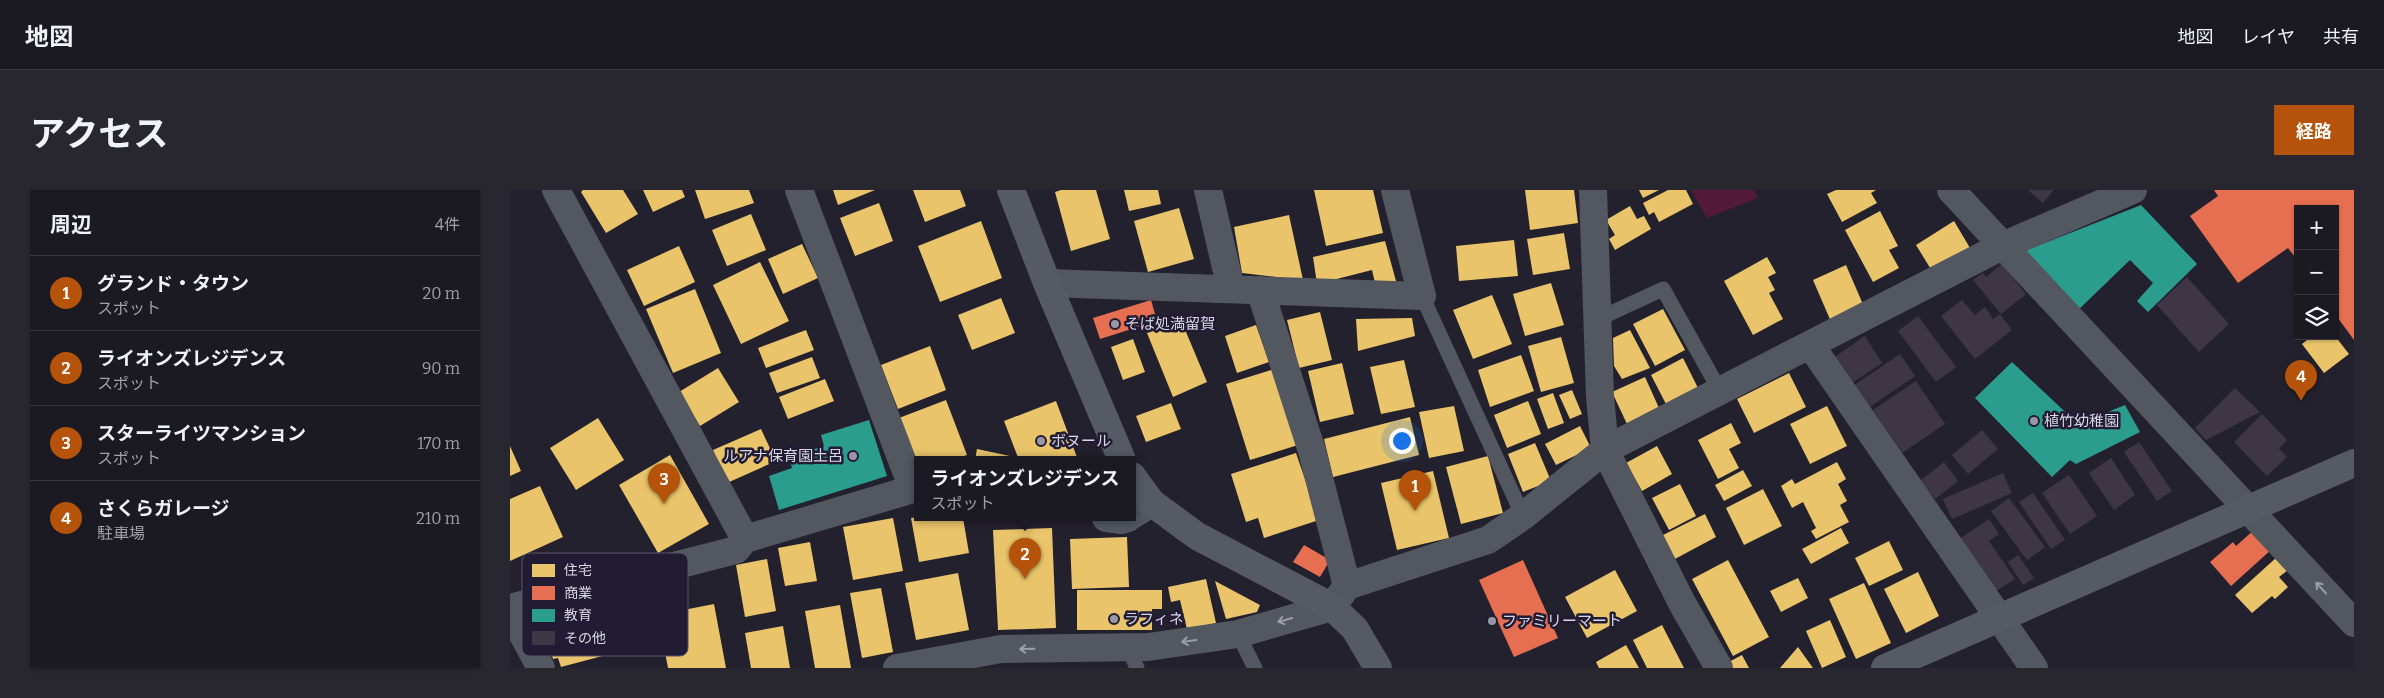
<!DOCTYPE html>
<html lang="ja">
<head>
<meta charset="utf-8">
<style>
	body { margin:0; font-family:Bitter,"Noto Sans JP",serif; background:#28262f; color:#f1f3f6 }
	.controls { position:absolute; right:15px; top:15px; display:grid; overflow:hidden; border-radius:0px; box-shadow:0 1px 4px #0004 }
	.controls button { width:45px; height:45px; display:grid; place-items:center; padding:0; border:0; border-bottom:1px solid #393840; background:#1b1922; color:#f1f3f6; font:25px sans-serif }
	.you { position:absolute; left:891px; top:250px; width:18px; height:18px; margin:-12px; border:4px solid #fff; border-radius:50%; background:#1a73e8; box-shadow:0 0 0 8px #1a73e833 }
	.badge { display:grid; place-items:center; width:32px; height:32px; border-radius:50%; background:#b45309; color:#fff; font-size:16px; font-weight:700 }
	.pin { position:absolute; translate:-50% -41px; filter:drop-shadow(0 1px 2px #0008) }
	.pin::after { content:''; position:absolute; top:26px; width:18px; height:15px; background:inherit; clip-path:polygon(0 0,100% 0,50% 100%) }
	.popup { position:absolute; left:404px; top:266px; width:222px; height:65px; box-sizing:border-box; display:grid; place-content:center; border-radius:0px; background:#1b1922; filter:drop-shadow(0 1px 4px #0005); font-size:16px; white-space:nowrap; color:#a0a0a5 }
	.popup b { font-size:19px; color:#f1f3f6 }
	.popup::after { content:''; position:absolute; left:50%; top:100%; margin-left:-10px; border:10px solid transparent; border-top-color:#1b1922 }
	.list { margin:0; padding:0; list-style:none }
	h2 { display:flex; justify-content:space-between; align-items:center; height:65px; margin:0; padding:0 20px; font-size:21px }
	h2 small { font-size:16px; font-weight:400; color:#a0a0a5 }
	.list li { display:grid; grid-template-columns:32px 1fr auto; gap:15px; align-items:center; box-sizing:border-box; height:75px; padding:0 20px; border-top:1px solid #393840 }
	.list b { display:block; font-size:19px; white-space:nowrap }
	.list p { margin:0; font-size:16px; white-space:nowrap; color:#a0a0a5 }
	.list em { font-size:16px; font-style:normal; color:#a0a0a5 }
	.icon { flex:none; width:28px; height:28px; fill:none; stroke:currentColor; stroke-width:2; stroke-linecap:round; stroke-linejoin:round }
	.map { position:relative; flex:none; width:1844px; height:478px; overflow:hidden; border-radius:0px }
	header { display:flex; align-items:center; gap:30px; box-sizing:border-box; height:70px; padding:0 25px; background:#1b1922; border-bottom:1px solid #393840 }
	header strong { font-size:24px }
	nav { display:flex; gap:28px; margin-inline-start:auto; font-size:18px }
	.intro { display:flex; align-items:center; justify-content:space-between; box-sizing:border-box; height:120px; padding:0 30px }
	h1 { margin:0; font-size:35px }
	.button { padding:12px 22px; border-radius:0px; background:#b45309; color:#fff; font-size:18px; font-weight:700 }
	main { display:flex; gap:30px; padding:0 30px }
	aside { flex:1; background:#1b1922; border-radius:0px; box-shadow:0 1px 4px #0004 }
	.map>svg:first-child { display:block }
	.green { fill:#521a38 }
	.homes { fill:#e9c46a }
	.shops { fill:#e76f51 }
	.schools { fill:#2a9d8f }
	.building { fill:#3f3645 }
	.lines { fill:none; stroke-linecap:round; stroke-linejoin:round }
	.lane { stroke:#525760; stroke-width:15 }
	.street { stroke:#525760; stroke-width:28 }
	.secondary { stroke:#555a65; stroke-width:28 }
	.oneway { stroke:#9c9daa }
	.poi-dot { fill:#9997a6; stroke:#211c33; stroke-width:2 }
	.labels { text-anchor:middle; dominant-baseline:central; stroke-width:5; stroke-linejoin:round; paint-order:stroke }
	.poi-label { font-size:15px; fill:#d8d7e6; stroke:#211c33; text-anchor:start }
	.key { fill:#211c33; stroke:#585469; stroke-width:1 }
	.key-label { font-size:14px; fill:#d8d7e6 }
</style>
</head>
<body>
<header>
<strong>地図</strong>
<nav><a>地図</a><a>レイヤ</a><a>共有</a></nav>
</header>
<div class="intro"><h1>アクセス</h1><a class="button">経路</a></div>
<main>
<aside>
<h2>周辺<small>4件</small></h2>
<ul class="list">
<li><span class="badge">1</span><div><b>グランド・タウン</b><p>スポット</p></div><em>20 m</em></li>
<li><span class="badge">2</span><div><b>ライオンズレジデンス</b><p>スポット</p></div><em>90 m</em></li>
<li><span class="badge">3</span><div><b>スターライツマンション</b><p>スポット</p></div><em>170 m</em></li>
<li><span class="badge">4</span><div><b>さくらガレージ</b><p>駐車場</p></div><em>210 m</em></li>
</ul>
</aside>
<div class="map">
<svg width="1844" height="478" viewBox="0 0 1844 478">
	<rect width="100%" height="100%" fill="#24212e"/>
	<path class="green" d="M1181,0h63l4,8 -51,20z"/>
	<path class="homes" d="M73,0h40l15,24 -32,19 -25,-41z
		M133,0h39l3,7 -32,15z
		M185,0h54l5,13 -49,16z
		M323,0h42l-37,15z
		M403,0h47l6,16 -41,16z
		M551,0h35l14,49 -39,12 -16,-59z
		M614,0h34l3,14 -32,7z
		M804,0h59l10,43 -57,13z
		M1015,0h49l4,33 -48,7z
		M1129,0h20l-16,8z
		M1158,0h18l7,14 -34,18 -5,-10 -5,3 -6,-12z
		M1326,0h40l-5,3 6,10 -35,19 -15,-28z
		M369,13l14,38 -38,15 -15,-38z
		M1120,16l7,13 7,-3 7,13 -36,21 -6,-11 6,-4 -9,-15z
		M669,18l15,51 -46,13 -14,-51z
		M1370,21l18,35 -9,4 10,18 -26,14 -28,-52z
		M241,24l15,36 -39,16 -15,-36z
		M779,25l14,65 -61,-7 -8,-46z
		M471,31l21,57 -62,24 -22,-56z
		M1444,31l16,27 -38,23 -16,-26z
		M1054,43l6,36 -37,6 -6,-36z
		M1004,50l4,36 -59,5 -3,-35z
		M875,51l11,40 -21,2 -3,-13 -55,14 -4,-27z
		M292,54l16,34 -35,16 -15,-35z
		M169,56l16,36 -51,24 -17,-36z
		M1257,67l9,16 -8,4 7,13 -6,3 14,26 -30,16 -29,-54z
		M250,72l29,59 -48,23 -28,-59z
		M1336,75l19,44 -33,15 -19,-44z
		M1041,93l13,42 -39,11 -12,-42z
		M185,99l26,64 -48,20 -27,-64z
		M982,105l20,49 -39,15 -20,-49z
		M491,108l14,35 -43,17 -14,-35z
		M1153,119l22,41 -30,16 -22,-42z
		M810,122l12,48 -33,8 -12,-48z
		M902,128l3,18 -57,15 -2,-32z
		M671,130l26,62 -34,15 -26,-64z
		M746,135l13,37 -32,11 -12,-37z
		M296,140l8,20 -48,18 -8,-20z
		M1120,140l20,38 -28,11 -8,-13 -1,-28z
		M1802,146h23l14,18 -25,19 -22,-29z
		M1051,147l13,46 -33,9 -13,-46z
		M623,149l12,33 -22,8 -12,-33z
		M420,156l16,44 -48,19 -17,-44z
		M1011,165l13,36 -44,16 -12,-37z
		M302,167l8,21 -43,15 -8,-20z
		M1173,168l15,30 -32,16 -15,-29z
		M894,170l11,47 -34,7 -11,-47z
		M832,173l12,51 -34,8 -12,-51z
		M208,178l21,34 -39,24 -21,-34z
		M764,179l24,76 -48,15 -24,-76z
		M1279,183l17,34 -52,26 -17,-34z
		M1135,187l14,31 -32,16 -15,-32z
		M315,189l9,22 -46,18 -9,-22z
		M1062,200l10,24 -12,5 -11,-24z
		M1043,203l11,30 -16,6 -11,-30z
		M436,210l21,55 -14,5h-35v5l-19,-47z
		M546,211l22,59h-59l-15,-39z
		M1018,211l13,33 -34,14 -13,-33z
		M661,213l10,26 -35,13 -10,-26z
		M944,216l10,45 -35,7 -10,-46z
		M1317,216l20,40 -37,18 -20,-40z
		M900,227l9,38 -86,22 -9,-38z
		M88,228l26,42 -48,30 -26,-42z
		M1221,233l10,20 -12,6 10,19 -21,11 -20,-39z
		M1070,236l11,22 -35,17 -11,-21z
		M251,239l15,32 -49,22 -14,-33z
		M1025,253l16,38 -28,11 -15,-38z
		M0,256l11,25 -11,5z
		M1147,256l15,28 -30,17 -16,-28z
		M467,259l33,7 -1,4h-34z
		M786,263l23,67 -55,18 -6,-20 -12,4 -15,-48z
		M160,265l39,69 -51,29 -39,-68z
		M978,266l15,57 -42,11 -15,-57z
		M1327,272l9,17 -8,5 9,17 -7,4 9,17 -33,17 -5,-8 5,-3 -13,-26 -11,6 -11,-22 11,-7 3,5z
		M1233,280l9,16 -28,15 -9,-16z
		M923,281l16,67 -52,12 -16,-67z
		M1170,294l16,32 -27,14 -17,-32z
		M30,296l23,51 -53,24v-62z
		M1253,299l19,37 -38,19 -18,-37z
		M1195,324l11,23 -43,23 -12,-24z
		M408,327l45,1 6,35 -50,9 -8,-44z
		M383,328l10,53 -50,9 -10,-53z
		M542,338l4,100 -58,2 -5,-100z
		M1331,338l8,15 -38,21 -9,-15z
		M617,347l2,50 -57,2 -2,-50z
		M1379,351l14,29 -34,16 -14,-28z
		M300,352l7,39 -32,5 -7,-38z
		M1767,367l11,13 -9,7 9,10 -13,12 -3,-3 -20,17 -17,-18z
		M257,369l9,52 -31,6 -9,-52z
		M1218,370l41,77 -36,19 -41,-77z
		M1105,380l22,41 -50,27 -22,-41z
		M1408,382l21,44 -33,17 -22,-44z
		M448,383l11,57 -53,10 -11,-57z
		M1288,388l10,20 -27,14 -11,-21z
		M696,389l10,44 -29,6 -7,-29 -9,2 -3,-15z
		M705,391l45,24 -3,7 -31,7z
		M1354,393l27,60 -35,16 -27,-60z
		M371,398l12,64 -31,6 -12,-65z
		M567,400h85v19h-10v21h-75z
		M204,414l12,64h-58l-10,-53z
		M330,415l11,63h-36l-10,-57z
		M87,417l13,47 -49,13 -3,-9 -5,1 -5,-17 -9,2 -5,-20z
		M1320,430l16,37 -24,11 -16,-37z
		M1152,435l22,43h-37l-14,-28z
		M273,436l7,42h-39l-6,-35z
		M1116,455l13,23h-40l-3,-6z
		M1288,457l15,21h-33z
		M1232,465l7,13h-22l-2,-4z"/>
	<path class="shops" d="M1704,0h140v150l-19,-26v-105h-37v52l-10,-13 -50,35 -48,-67 28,-20z
		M641,110l6,21 -57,18 -7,-21z
		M1745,339l17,20 -41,37 -21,-24 23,-20 3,4z
		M794,355l26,15 -10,17 -27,-15z
		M1013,370l35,78 -44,19 -35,-77z"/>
	<path class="schools" d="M1631,15l56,59 -49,48 -11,-11 16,-18 -23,-23 -55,53 -49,-50 1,-13z
		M1502,172l66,62 47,-19 15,27 -64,32 -6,-4 -18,17 -77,-79z
		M359,230l18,56 -108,34 -10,-34 23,-8 -3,-11 35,-11 -3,-11z"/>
	<path class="building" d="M1518,0h26l-11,13z
		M1492,74l24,30 -25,20 -28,-34 10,-7 3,4z
		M1677,87l42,47 -30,28 -42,-47z
		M1452,110l13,15 10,-8 8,12 7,-5 12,16 -37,29 -34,-43z
		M1408,126l38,51 -20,15 -38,-51z
		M1355,146l17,27 -30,20 -17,-26z
		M1390,164l15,22 -47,32 -15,-22z
		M1406,191l29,43 -43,29 -29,-43z
		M1725,198l25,24 -54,28 -11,-12z
		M1752,224l25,26 -8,9 8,8 -20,19 -33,-34z
		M1472,240l16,19 -30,25 -16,-19z
		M1629,252l33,49 -15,10 -33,-49z
		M1601,268l24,37 -21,15 -25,-37z
		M1434,272l14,19 -23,18 -15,-18z
		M1493,283l9,20 -60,26 -9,-20z
		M1559,285l28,41 -27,18 -28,-41z
		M1523,303l32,47 -14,9 -32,-47z
		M1499,308l36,49 -18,13 -36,-49z
		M1479,329l10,15 -10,7 26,38 -22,14 -35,-53z
		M1508,365l16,23 -11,7 -15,-23z"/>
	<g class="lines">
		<path class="lane" d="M912,106l101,220
			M1088,129l65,-30 57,102
			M728,444l17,34
			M618,457l9,21"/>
		<path class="street" d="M46,0l189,349
			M289,0l114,299h5
			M698,0l23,99
			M1083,0l7,207 5,53 77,153 37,65
			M1441,0l403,433
			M537,93l375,13 -27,-106
			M750,100l52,161 35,135
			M1301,156l223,322
			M622,325l20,-12
			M596,328l16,2 6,-2
			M0,418l226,-58 9,-11 168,-50
			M0,421l31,57
			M387,478l104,-19 147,-2 90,-13 94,-27 15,-21 141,-46 35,-24 82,-66 397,-204 131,-56"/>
		<path class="secondary" d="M501,0l36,93 75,177
			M622,286l20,27 45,33 135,71 23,22 23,39
			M1375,478l469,-205"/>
	</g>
	<defs><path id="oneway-shaft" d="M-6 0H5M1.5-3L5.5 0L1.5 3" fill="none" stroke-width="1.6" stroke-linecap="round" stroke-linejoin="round" transform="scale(1.25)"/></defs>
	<g class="oneway">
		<use href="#oneway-shaft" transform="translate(1811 398) rotate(-133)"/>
		<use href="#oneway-shaft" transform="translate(775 430) rotate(164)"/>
		<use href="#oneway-shaft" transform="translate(679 451) rotate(172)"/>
		<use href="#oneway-shaft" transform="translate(517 459) rotate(179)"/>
	</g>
	<g class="poi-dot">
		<circle cx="605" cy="134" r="5"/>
		<circle cx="1524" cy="231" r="5"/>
		<circle cx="531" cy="251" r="5"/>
		<circle cx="343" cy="266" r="5"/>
		<circle cx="604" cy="429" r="5"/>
		<circle cx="982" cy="431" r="5"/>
	</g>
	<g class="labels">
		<g class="poi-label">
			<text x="615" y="134">そば処満留賀</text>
			<text x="1534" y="231">植竹幼稚園</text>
			<text x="541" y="251">ボヌール</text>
			<text x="333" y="266" text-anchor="end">ルアナ保育園土呂</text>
			<text x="614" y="429">ラフィネ</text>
			<text x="992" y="431">ファミリーマート</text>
		</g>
	</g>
	<rect x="12" y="363" width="166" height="103" rx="8" class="key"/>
	<rect x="22" y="374" width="23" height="13" fill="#e9c46a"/>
	<rect x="22" y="396" width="23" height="14" fill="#e76f51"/>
	<rect x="22" y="419" width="23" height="13" fill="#2a9d8f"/>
	<rect x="22" y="441" width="23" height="14" fill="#3f3645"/>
	<g class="key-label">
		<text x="54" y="385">住宅</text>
		<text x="54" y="408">商業</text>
		<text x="54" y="430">教育</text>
		<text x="54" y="453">その他</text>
	</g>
</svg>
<div class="controls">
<button>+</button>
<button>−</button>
<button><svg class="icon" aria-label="layers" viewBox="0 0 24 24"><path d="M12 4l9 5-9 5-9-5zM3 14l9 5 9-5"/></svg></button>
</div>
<div class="you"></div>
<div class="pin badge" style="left:905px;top:321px">1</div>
<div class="pin badge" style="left:515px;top:389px">2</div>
<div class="popup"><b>ライオンズレジデンス</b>スポット</div>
<div class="pin badge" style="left:154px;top:314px">3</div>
<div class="pin badge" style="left:1791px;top:211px">4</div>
</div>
</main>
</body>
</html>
